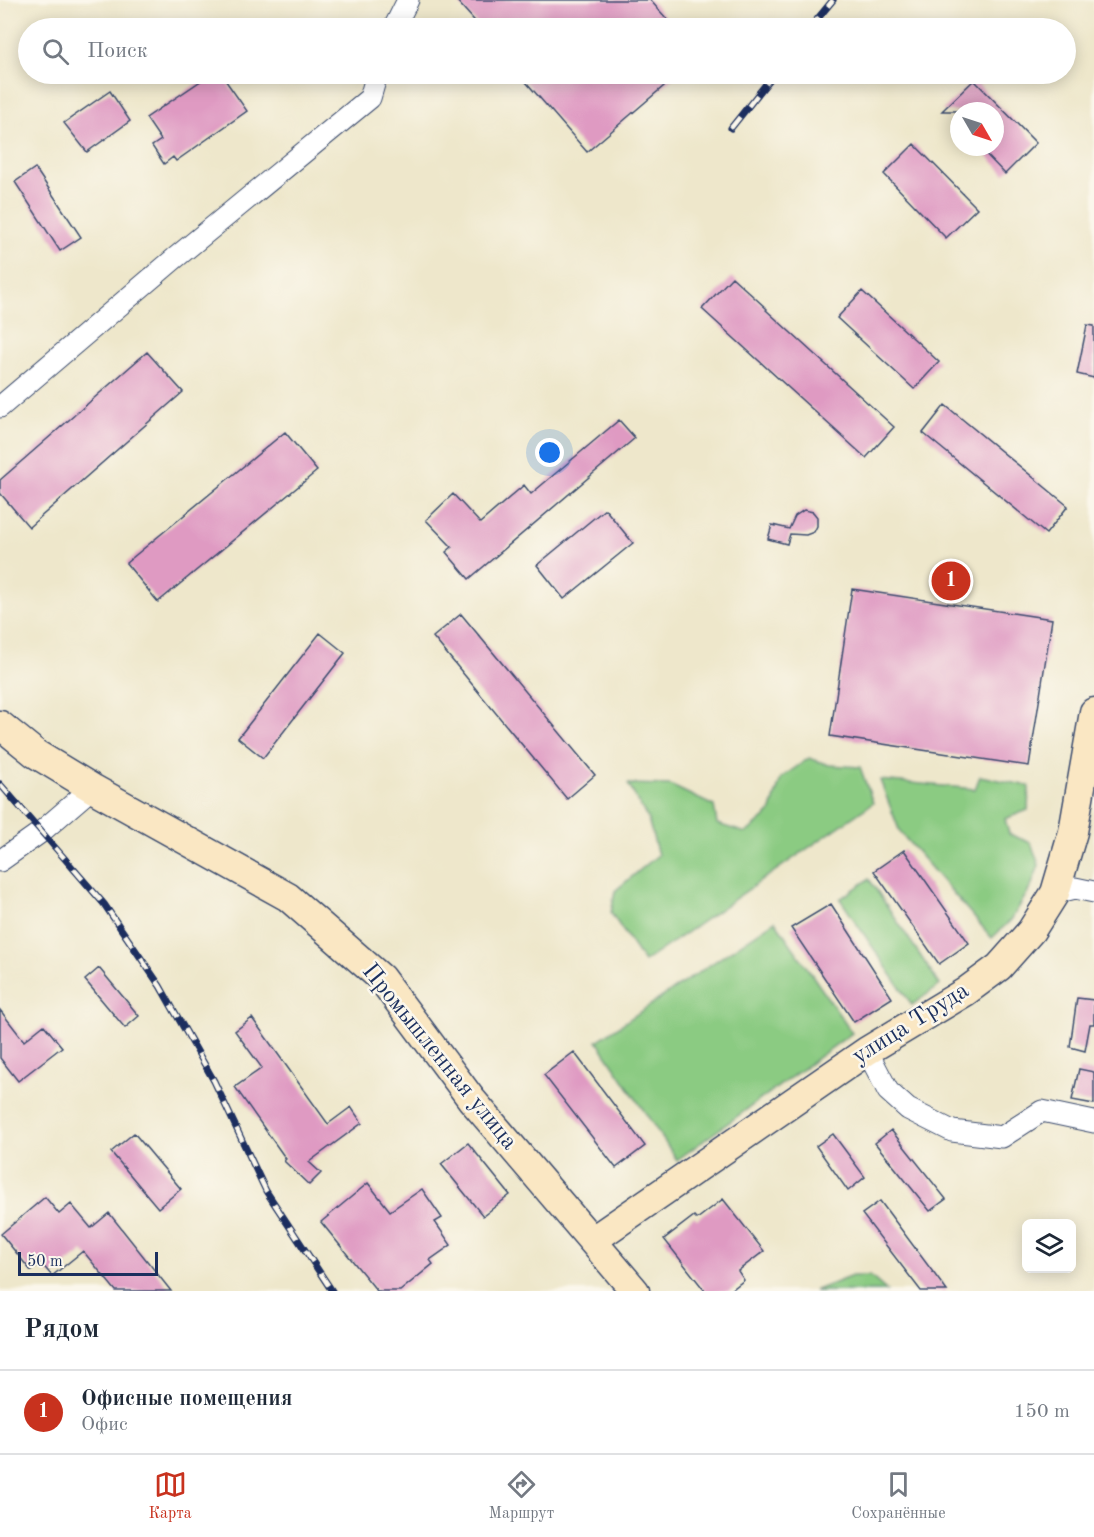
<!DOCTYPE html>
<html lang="ru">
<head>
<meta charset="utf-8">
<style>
	body { margin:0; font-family:"Old Standard TT",serif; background:#f2f2f3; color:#1f2937 }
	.controls { position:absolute; right:18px; bottom:18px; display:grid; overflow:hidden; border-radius:9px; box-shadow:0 3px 15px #0003 }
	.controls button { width:54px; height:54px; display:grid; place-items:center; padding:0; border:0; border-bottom:2px solid #e0e1e3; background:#fff; color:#1f2937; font:30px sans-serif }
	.compass { position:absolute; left:950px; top:102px; width:54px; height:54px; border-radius:50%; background:#fff; box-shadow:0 3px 15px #0003; rotate:129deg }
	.scale { position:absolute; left:18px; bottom:15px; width:140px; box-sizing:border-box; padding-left:6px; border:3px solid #1b2f5e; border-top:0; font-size:16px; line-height:21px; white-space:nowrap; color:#1b2f5e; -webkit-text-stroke:4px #fbf7ec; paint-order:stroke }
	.you { position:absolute; left:550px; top:453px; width:21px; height:21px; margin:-15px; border:4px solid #fff; border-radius:50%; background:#1a73e8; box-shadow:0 0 0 9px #1a73e833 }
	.badge { display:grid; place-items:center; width:39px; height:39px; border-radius:50%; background:#c8321e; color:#fff; font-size:20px; font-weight:700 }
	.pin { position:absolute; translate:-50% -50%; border:3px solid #fff; box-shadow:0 2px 6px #0006 }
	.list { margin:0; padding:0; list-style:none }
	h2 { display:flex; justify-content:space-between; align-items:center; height:78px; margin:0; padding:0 24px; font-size:26px }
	h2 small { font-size:20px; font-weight:400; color:#747a83 }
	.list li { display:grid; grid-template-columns:39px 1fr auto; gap:18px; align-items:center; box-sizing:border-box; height:84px; padding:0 24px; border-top:2px solid #e0e1e3 }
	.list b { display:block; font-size:22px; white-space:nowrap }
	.list p { margin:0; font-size:20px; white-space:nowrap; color:#747a83 }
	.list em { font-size:20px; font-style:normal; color:#747a83 }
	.icon { flex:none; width:33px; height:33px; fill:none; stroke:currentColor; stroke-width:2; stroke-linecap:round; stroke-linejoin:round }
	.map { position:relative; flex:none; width:1094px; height:1291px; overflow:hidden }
	.search { position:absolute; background:#fff; box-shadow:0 3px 15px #0003; left:18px; right:18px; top:18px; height:66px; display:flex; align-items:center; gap:15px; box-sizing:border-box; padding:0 21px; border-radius:33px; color:#747a83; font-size:22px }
	.sheet { height:162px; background:#fff }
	nav { display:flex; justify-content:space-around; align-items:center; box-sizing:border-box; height:84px; border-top:2px solid #e0e1e3; background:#fff; font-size:16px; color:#747a83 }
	nav a { display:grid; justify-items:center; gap:3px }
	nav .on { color:#c8321e }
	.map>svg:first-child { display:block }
	.green { fill:#8bcb82; stroke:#537d70; stroke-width:1.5 }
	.building { fill:#df9ac2 }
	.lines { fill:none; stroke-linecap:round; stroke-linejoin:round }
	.street-casing { stroke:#3b4b6e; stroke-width:23 }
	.secondary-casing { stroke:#3b4b6e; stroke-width:31 }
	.street { stroke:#fff; stroke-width:21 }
	.secondary { stroke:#fae7c3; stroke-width:28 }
	.rail-casing { stroke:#1b2f5e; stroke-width:7 }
	.rail { stroke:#fbf7ec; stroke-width:4.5; stroke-dasharray:14; stroke-linecap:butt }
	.labels { text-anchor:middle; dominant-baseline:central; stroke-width:5; stroke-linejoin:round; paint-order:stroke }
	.street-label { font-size:24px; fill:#1b2f5e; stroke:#fbf7ec }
</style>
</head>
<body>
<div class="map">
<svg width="1094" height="1291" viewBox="0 0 1094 1291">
	<rect width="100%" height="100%" fill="#fbf7ec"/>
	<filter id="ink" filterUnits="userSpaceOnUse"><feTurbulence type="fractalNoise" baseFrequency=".0167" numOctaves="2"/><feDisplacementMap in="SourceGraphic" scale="12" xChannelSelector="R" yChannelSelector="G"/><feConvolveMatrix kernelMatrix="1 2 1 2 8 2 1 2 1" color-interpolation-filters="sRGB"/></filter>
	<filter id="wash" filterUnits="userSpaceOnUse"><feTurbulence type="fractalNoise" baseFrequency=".008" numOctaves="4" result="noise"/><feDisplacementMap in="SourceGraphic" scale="24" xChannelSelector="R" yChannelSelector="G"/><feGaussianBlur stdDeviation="1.35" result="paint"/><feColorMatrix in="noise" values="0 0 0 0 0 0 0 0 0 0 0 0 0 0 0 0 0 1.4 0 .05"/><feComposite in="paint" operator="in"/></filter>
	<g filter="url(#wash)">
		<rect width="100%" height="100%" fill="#eee7cb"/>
		<path class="green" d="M809,758l20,7 31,2 13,36 -229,159 -33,-49 4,-22 43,-36 -10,-36 -20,-35 42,1 44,21 3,18 29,9 24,-20 11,-35z
			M980,776l49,10 -1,24 -23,9 4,15 22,9 8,22 -8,22 -20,33 -19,18 -92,-106 -20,-52 95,9z
			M869,879l71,106 -28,20 -72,-106z
			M775,921l77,112 -175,127 -80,-119z
			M852,1276h18l17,15h-73z"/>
		<g id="blocks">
			<path class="building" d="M456,0h194l25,28h-194z
				M211,74h10l26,37 -71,50 -3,-4 -9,7 -12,-18 9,-6 -15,-22z
				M519,74h159l-91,78z
				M974,80l62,63 -31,31 -26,-27h16v-36h-53z
				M110,91l20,30 -43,31 -23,-29z
				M914,144l63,64 -31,30 -62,-64z
				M35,168l46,69 -21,14 -45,-69z
				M732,277l35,32 -1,1 128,117 -28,31 -164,-149z
				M862,291l77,71 -25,27 -77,-71z
				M1087,325l7,1v52l-17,-4z
				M147,352l36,40 -154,135 -29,-34v-13z
				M945,405l123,101 -22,28 -123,-101z
				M619,420l16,18 -166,141 -23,-27 6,-5 -26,-27 27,-26 27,29 44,-38 7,9z
				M285,432l32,39 -159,131 -32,-39z
				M605,509l28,34 -69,56 -27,-34z
				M804,510l9,2 4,5v9l-3,6 -8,3 -16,-1 -3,10 -19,-5 4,-14 17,4 6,-13z
				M852,589l200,30 -23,147 -199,-30z
				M461,614l134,161 -28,24 -134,-162z
				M320,633l25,20 -82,105 -25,-20z
				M904,850l65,93 -30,21 -65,-93z
				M831,904l61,94 -38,24 -63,-94z
				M99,968l40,48 -14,12 -40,-48z
				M1077,998l17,2v24h-4l-5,27 -15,-4z
				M0,1010l24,31 20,-16 18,22 -44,34 -18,-23z
				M252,1018l76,106 23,-17 11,16 -53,39 12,11 -12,12 -25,-24 2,-2 -51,-72 27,-19 -27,-37z
				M574,1052l71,94 -29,22 -72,-93z
				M1079,1069l15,3v32l-22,-4z
				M891,1130l55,69 -16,12 -55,-68z
				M134,1133l47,56 -23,19 -47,-56z
				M833,1134l32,43 -17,14 -32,-45z
				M468,1143l42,52 -27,21 -42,-52z
				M368,1183l22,28 32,-22 20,29 -7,4 16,23 -21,15 3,4 -33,27h-23l-56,-69z
				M45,1197l14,17 12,-10 20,24 18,-15 62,78h-55l-33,-40 -31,25 -11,-13 -10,8 -30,-37z
				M723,1199l41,52 -26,20 6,9 -14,11h-25l-41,-52 30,-23 3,3z
				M880,1201l67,90h-26l-59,-77z"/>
		</g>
	</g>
	<g filter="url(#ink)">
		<use href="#blocks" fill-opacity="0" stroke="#3b4b6e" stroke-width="1.5"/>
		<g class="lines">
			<g class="street-casing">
				<path id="street" d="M394,28l14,-28
					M0,407l174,-148 196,-161 7,-24
					M0,861l41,-29 51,-44
					M1055,893l20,-5 19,4
					M867,1051l21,40 20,18 44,22 50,6 40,-26 52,11"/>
			</g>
			<g class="secondary-casing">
				<path id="secondary" d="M0,725l36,29 56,34 196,109 93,81 91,122 163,191
					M593,1240l274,-189 98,-59 34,-25 32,-36 24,-38 18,-61 21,-120"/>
			</g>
			<use href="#street" class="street"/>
			<use href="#secondary" class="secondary"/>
			<g class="rail-casing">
				<path id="rail" d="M810,28l23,-28
					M731,128l43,-54
					M0,784l104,120 56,82 54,95 52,110 66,100"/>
			</g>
			<use href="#rail" class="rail"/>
		</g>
	</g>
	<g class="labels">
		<g class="street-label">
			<text transform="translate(911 1024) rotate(-32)">улица Труда</text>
			<text transform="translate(439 1057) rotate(51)">Промышленная улица</text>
		</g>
	</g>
</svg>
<div class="controls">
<button><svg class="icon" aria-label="layers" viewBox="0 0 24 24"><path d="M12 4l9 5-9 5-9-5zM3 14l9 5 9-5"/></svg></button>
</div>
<svg class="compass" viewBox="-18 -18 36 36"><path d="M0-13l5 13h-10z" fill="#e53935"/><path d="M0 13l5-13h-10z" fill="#747a83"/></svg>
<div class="scale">50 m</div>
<div class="you"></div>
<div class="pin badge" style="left:951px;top:581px">1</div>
<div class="search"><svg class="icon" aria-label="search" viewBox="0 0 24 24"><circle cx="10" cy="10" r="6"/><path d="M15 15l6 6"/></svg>Поиск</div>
</div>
<section class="sheet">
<h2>Рядом<small></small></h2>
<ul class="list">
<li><span class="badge">1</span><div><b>Офисные помещения</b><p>Офис</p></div><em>150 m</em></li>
</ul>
</section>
<nav>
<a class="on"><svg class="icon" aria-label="map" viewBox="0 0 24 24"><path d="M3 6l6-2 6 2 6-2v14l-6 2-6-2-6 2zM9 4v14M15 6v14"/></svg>Карта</a>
<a><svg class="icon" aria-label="directions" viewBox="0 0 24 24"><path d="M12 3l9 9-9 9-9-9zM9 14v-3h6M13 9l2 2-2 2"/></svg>Маршрут</a>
<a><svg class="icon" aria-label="saved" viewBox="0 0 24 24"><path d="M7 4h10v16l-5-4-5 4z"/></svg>Сохранённые</a>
</nav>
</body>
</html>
